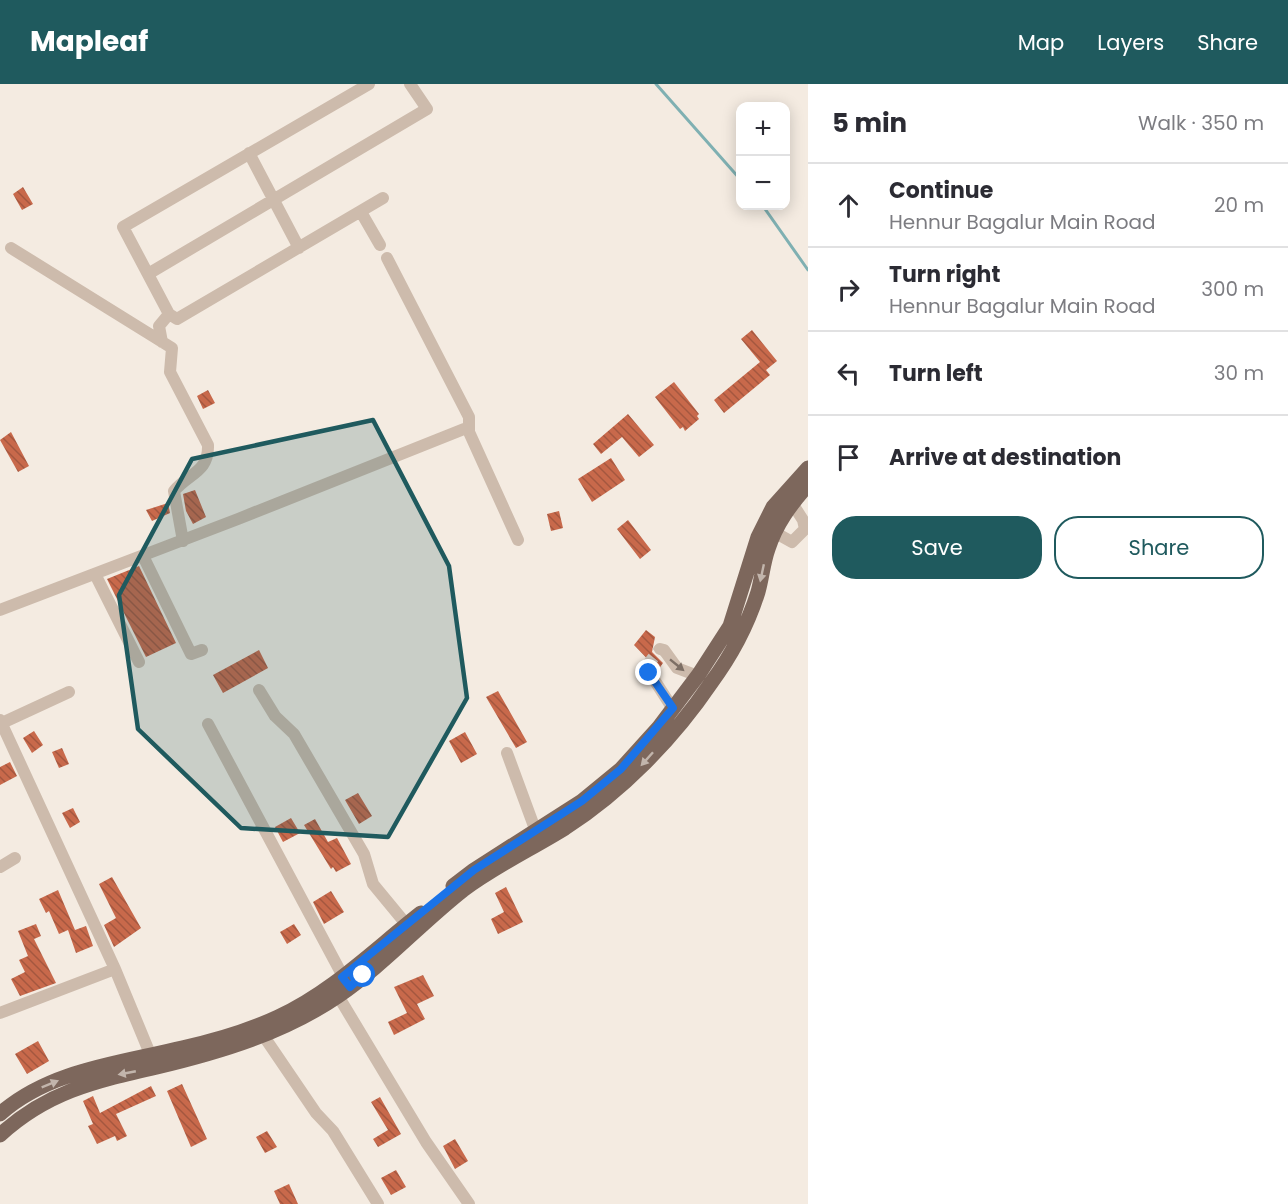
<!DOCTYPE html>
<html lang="en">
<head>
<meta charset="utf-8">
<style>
	body { margin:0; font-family:Poppins,sans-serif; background:#f2f2f3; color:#2b2b33 }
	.controls { position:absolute; right:18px; top:18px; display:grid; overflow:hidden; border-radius:12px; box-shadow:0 3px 15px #0003 }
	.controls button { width:54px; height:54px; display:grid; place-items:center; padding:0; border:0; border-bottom:2px solid #e1e1e2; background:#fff; color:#2b2b33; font:30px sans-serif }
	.stop { position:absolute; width:18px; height:18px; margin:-14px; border:4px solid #1a73e8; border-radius:50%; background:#fff }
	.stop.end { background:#1a73e8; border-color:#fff; box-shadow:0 2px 6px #0008 }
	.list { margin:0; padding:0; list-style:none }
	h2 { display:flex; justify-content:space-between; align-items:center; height:78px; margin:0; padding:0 24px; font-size:26px }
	h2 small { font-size:20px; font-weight:400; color:#7c7c81 }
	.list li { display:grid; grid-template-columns:39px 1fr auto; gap:18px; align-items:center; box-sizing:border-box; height:84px; padding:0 24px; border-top:2px solid #e1e1e2 }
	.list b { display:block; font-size:22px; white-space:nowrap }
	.list p { margin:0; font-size:20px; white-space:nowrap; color:#7c7c81 }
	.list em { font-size:20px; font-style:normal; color:#7c7c81 }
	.actions { display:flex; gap:12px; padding:18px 24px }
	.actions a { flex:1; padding:14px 0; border:2px solid #1f5a5e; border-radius:24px; text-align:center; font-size:21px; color:#1f5a5e }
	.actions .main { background:#1f5a5e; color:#fff }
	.icon { flex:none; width:33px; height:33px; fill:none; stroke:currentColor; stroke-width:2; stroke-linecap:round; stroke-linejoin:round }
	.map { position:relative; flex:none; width:808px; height:1120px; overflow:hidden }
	header { display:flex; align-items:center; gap:36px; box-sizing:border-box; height:84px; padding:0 30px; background:#1f5a5e; color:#fff }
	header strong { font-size:28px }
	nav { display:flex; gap:33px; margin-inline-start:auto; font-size:21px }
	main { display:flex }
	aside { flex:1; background:#fff }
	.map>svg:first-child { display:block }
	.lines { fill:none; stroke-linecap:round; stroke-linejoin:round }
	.stream { stroke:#7fb0b2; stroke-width:3 }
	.building { fill:url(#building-back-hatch) }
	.minor-tunnel { stroke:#cfc6bd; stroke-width:12; stroke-dasharray:12 6; stroke-linecap:butt }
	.minor { stroke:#cdbbac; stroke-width:12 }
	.major { stroke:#7d675c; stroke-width:15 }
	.oneway { fill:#c2b5ac }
	.oneway2 { fill:#7d6f65 }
	.route { stroke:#1a73e8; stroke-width:8 }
	.marked { fill:#1f5a5e; fill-opacity:0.2; stroke:#1f5a5e; stroke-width:4.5; stroke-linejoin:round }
</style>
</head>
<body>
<header>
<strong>Mapleaf</strong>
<nav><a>Map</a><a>Layers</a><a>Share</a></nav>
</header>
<main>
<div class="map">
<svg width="808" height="1120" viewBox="0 0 808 1120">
	<defs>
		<pattern id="building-back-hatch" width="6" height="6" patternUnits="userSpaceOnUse" patternTransform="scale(1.5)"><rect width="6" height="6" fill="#c8694b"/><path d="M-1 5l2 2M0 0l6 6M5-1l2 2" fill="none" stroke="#a4573f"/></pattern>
	</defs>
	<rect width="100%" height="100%" fill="#f4ebe1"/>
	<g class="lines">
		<path class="stream" d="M656,0l84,95
			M763,122l45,64"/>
	</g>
	<path class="building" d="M23,103l10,17 -11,6 -9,-16z
		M752,246l25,31 -11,9 4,5 -46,38 -10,-13 46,-38 -19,-23z
		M674,298l25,32 -2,2 2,3 -14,12 -2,-4 -3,2 -25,-32z
		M208,306l7,13 -12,6 -6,-13z
		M628,330l26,31 -15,12 -17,-20 -21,17 -8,-10z
		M11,348l18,34 -11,6 -18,-32z
		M611,374l14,22 -33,22 -14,-23z
		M195,406l11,27 -13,7 -7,-13 -3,-17z
		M168,419l2,10 -18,8 -6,-11z
		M559,427l4,17 -12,3 -4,-17z
		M628,436l23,30 -11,9 -23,-30z
		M139,482l37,77 -30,14 -39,-78z
		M646,546l9,7 -3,15 11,11 -5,7 -24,-25z
		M259,566l9,18 -45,25 -10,-18z
		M498,607l29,51 -11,6 -30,-51z
		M34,647l9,14 -11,8 -9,-15z
		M465,648l12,22 -16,9 -12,-22z
		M62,664l7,16 -10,4 -7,-16z
		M10,678l7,14 -17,9v-18z
		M358,709l14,23 -13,8 -14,-24z
		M73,724l7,14 -10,6 -8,-15z
		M291,734l9,15 -17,9 -8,-15z
		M315,735l13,23 9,-4 14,26 -15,8 -3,-5 -2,2 -27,-44z
		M112,793l29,51 -27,19 -10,-22 12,-7 -17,-34z
		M506,803l17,35 -25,12 -7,-15 13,-7 -9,-19z
		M58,806l17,40 11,-4 7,20 -17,7 -8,-23 -9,4 -10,-23 -3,2 -7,-14z
		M331,807l13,21 -20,12 -11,-22z
		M36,840l5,12 -7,3 22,44 -36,13 -9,-17 14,-7 -6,-12 9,-4 -10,-25z
		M294,840l7,11 -14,9 -7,-12z
		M423,891l11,21 -17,8 8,15 -31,16 -6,-13 19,-9 -13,-26z
		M38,957l11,20 -22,13 -12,-20z
		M182,1000l25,55 -16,8 -24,-56z
		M151,1002l5,10 -40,18 11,22 -10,5 -2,-5 -18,8 -9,-18 5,-2 -10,-23 10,-5 7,17z
		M380,1013l21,37 -23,13 -5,-8 15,-9 -17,-28z
		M267,1047l10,16 -12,6 -9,-16z
		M455,1055l13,22 -13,8 -12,-23z
		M396,1086l10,17 -15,8 -10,-17z
		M289,1100l9,20h-18l-6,-13z"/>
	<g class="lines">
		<path class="minor-tunnel" d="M646,583l14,-18"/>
		<path class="minor" d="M249,69l50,95
			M361,128l19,33
			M11,164l161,100 -2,24 38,73c1,27 -19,28 -34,46l9,50
			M387,174l82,159v15l49,108
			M148,190l279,-165 -17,-25
			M169,230l-46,-87 246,-143
			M162,258l-3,-16 10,-12 8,5 206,-121
			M774,448l18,10 13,-13 -2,-9 -11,-17
			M143,472l48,98 11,-4
			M95,490l44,88
			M0,526l238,-91 231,-92
			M660,565l4,1 13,18 21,8
			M646,583l27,42
			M259,606l16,26 19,18 70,120 9,30 33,40
			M0,636l115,249
			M2,639l67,-31
			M208,640l138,258
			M507,669l28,76
			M0,783l15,-9
			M334,905l92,153 43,62
			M0,929l115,-44 38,92
			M263,951l53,78 17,18 45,73"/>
		<path class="major" d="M453,802l21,-16 108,-69 39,-32 38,-42 40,-53 31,-48 28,-89 15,-30 35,-39
			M0,1030c49,-44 121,-51 182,-66 32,-7 66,-17 96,-31 53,-24 97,-68 143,-104
			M0,1051c48,-44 96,-54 157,-68 63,-15 127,-34 181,-71 44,-30 83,-73 125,-106 32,-24 68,-41 102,-62 57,-37 108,-89 146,-145 20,-27 37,-59 47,-91 4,-14 5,-29 10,-43 8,-25 22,-44 40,-64"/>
	</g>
	<defs><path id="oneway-solid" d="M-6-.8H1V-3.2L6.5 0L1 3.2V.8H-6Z" transform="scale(1.5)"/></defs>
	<g class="oneway">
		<use href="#oneway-solid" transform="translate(762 489) rotate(102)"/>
		<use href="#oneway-solid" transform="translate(647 675) rotate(132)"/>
		<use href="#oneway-solid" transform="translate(127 989) rotate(169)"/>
		<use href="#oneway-solid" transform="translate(50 1000) rotate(-22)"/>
	</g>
	<use class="oneway2" href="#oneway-solid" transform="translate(677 581) rotate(39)"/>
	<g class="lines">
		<path class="route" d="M363,891l-13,12 -8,-10 132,-107 108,-69 39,-32 52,-61 -24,-35"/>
	</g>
	<path class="marked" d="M373,336l76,146 18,132 -79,139 -147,-9 -103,-99 -19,-134 73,-136z"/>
</svg>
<div class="controls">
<button>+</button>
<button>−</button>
</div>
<div class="stop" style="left:363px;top:891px"></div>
<div class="stop end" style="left:649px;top:589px"></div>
</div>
<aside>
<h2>5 min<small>Walk · 350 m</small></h2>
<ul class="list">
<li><svg class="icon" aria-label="ahead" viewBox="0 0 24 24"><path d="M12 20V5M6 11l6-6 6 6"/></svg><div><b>Continue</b><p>Hennur Bagalur Main Road</p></div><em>20 m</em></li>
<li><svg class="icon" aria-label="right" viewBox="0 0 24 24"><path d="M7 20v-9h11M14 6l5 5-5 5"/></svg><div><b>Turn right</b><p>Hennur Bagalur Main Road</p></div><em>300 m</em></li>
<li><svg class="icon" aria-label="left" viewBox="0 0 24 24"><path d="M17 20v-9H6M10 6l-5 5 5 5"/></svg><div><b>Turn left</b></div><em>30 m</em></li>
<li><svg class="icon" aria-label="arrive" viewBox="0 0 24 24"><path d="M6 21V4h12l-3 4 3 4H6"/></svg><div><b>Arrive at destination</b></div></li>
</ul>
<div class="actions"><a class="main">Save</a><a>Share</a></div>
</aside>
</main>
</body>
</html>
